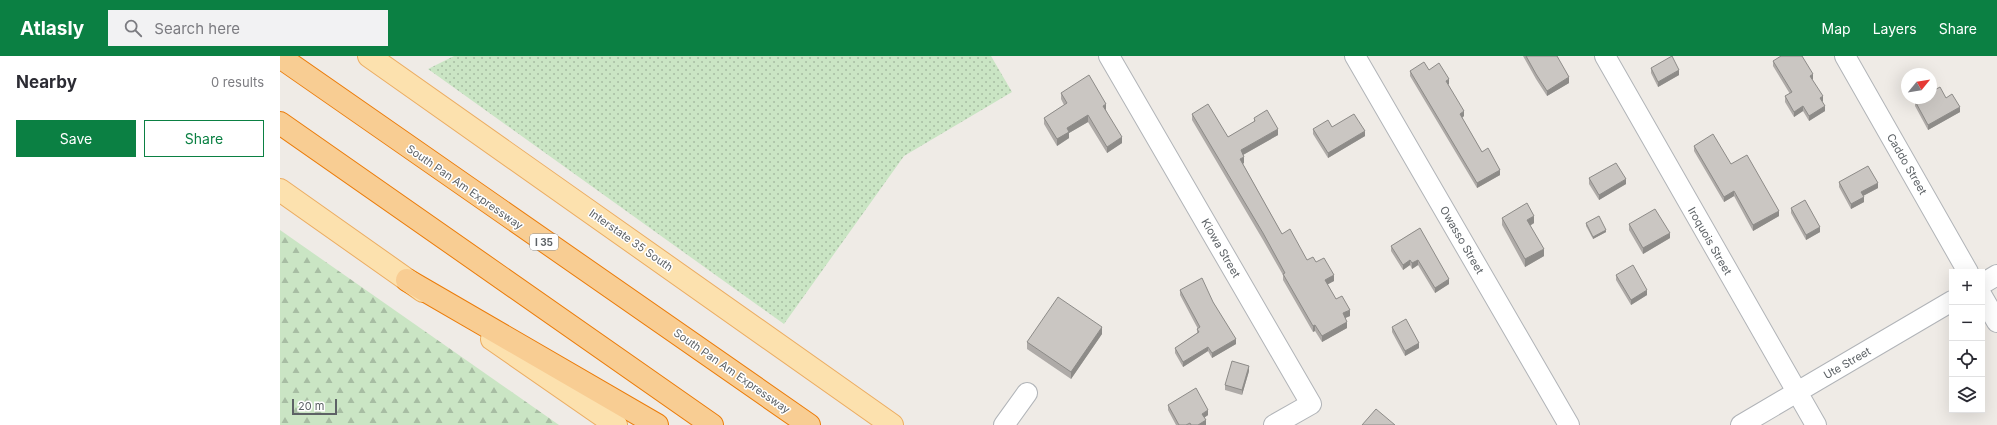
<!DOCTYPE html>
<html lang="en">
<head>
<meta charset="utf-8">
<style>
	body { margin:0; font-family:Inter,sans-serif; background:#f2f2f3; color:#2b2b33 }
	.controls { position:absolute; right:12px; bottom:12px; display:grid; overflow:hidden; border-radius:0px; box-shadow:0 4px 16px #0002 }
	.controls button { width:36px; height:36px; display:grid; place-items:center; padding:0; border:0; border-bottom:1px solid #e1e1e2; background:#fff; color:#2b2b33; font:20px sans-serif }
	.compass { position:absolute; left:1621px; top:12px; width:36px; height:36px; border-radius:50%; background:#fff; box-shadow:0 4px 16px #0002; rotate:60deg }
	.scale { position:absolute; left:12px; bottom:10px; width:45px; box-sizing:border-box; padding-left:4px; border:2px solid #5d6266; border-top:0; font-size:11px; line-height:14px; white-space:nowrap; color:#5d6266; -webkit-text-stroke:3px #fff; paint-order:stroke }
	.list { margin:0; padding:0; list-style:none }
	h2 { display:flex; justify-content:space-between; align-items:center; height:52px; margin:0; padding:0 16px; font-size:17px }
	h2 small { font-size:13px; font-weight:400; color:#7c7c81 }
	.actions { display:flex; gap:8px; padding:12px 16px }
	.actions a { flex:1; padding:9px 0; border:1px solid #0b8043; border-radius:0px; text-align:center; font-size:14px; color:#0b8043 }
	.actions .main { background:#0b8043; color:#fff }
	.icon { flex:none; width:22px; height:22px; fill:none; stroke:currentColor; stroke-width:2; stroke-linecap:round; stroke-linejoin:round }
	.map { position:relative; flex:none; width:1717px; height:369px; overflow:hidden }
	header { display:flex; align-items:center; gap:24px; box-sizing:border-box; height:56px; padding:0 20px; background:#0b8043; color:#fff }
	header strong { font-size:19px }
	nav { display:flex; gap:22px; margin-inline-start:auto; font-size:14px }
	.search { width:280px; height:36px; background:#f2f2f3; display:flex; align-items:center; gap:10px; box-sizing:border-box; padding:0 14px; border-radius:0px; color:#7c7c81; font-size:15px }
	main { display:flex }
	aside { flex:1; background:#fff }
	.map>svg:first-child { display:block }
	.grass { fill:url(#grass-dots) }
	.forest { fill:url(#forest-firs) }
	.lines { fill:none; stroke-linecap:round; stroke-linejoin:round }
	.minor-casing { stroke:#b1b4b8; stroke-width:22 }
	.major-casing { stroke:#ecad62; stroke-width:24 }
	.highway-casing { stroke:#eb7c0a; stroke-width:24 }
	.minor { stroke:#fff; stroke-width:20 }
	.major { stroke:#fce1ae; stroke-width:22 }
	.highway { stroke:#f8cd93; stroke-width:22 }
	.wall { fill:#aeaaa7 }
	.shaded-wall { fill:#8d8b88 }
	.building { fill:#cac6c2; stroke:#8d8b88 }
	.labels { text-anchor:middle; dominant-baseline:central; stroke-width:3; stroke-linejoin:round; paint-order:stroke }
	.shield { fill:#fff; stroke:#8e9194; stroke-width:1 }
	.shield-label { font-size:10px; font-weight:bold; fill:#5d6266 }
	.street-label { font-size:11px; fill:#5d6266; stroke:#fff }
</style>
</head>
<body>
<header>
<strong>Atlasly</strong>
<div class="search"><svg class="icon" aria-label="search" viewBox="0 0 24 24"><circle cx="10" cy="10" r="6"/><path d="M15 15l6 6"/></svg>Search here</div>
<nav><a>Map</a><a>Layers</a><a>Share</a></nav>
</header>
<main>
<aside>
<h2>Nearby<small>0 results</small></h2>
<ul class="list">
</ul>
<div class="actions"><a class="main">Save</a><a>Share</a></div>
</aside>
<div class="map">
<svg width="1717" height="369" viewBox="0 0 1717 369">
	<defs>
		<pattern id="grass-dots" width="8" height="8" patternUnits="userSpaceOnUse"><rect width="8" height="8" fill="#cae5c4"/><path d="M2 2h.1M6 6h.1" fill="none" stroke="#a7bda3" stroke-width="1.8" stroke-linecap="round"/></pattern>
		<pattern id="forest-firs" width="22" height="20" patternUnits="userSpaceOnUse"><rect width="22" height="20" fill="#cae5c4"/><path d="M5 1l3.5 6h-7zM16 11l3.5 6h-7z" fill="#a7bda3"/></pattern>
	</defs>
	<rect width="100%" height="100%" fill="#efebe6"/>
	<path class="grass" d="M174,0h537l21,36 -108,64 -120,168 -356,-255z"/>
	<path class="forest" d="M0,174l279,195h-279z"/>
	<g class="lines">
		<g class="minor-casing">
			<path id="minor" d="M829,0l202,348 -37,21
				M1075,0l214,369
				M1325,0l211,369
				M1565,0l123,216
				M1702,228l15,-9
				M1702,240l15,26
				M724,369l23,-32
				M1461,369l211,-124"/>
		</g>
		<g class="major-casing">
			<path id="major" d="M89,0l523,369
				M0,134l143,101
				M212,283l124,86"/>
		</g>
		<g class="highway-casing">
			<path id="highway" d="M0,1l529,368
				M0,67l432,302
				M127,224l250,145"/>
		</g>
		<use href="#minor" class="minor"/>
		<use href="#major" class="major"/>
		<use href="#highway" class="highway"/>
	</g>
	<path class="wall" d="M1243,0h34l12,27 -22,13 -11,-17z
		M1493,5l40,18 -1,1 11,21 -1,1 3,9 -16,10 -6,-10 -9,6 -9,-15v-6l5,-2 -17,-28z
		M1371,12l28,7 -21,12 -7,-14z
		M1149,14l20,14h-1l16,32 -2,2 20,34 18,23 -23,13 -67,-112v-5z
		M781,37l45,17 16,33 -15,10 -19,-31 -19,11v5l-12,8 -13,-22v-6l20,-13 -3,-6z
		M1666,42l14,14 -32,18 -13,-24v-5z
		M912,58l36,23 26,-15v-4l24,17 -35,20 1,8 -1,1 39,70 25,26 9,2 18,19 -7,3 9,15 14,17 -5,2 2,10 -25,14 -7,-11 -2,1 -30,-52v-5l-20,-35 -71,-120z
		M1052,71l33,9 -37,22 -15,-24v-5z
		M1414,90l37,18 48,52 -26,15 -19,-35 -10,6 -30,-51z
		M1309,122l37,6 -27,16 -10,-16z
		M1559,126l39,6 -15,8 1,6 -13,7 -12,-22z
		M1511,152l29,24 -14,8 -15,-27z
		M1222,162l32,5 -4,3 14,30 -19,11 -23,-42z
		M1306,167l20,9 -13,7 -7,-13z
		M1349,168l41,14 -27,16 -14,-24z
		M1140,172l29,56 -14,9 -17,-28 -6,4 -2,-4 -7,5 -12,-19v-5z
		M1336,219l31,20 -16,10 -15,-25z
		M900,234l33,12 23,42 -24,14 -4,-7 -25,16 -8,-14v-5l22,-15v-4h1l-18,-34z
		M1112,271l27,21 -14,8 -13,-24z
		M822,278l-31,45 -44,-30v-7z
		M969,315l-7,24 -17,-5v-5z
		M888,349l40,10 -4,3 2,7h-30l-8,-15z"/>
	<path class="shaded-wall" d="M1399,14v5l-21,12v-5z
		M1533,18v5l-3,2v-5z
		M1289,21v6l-22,13v-5z
		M1169,23v5l-3,2v-5z
		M1543,40v5l-3,2v-5z
		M826,48v6l-3,2v-6z
		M1523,50v5l-9,6v-5z
		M1545,50v5l-16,10v-5z
		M1680,51v5l-32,18v-5z
		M1184,55v5l-4,3v-5z
		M808,59v7l-19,11v5l-12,8v-7l10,-11z
		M998,73v6l-37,21v-6z
		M1085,75v5l-37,22v-5z
		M842,81v6l-15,10v-6z
		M964,101v6l-4,2v-6z
		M1220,114v5l-23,13v-5z
		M1346,123v5l-27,16v-5z
		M1598,127v5l-17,9v-5z
		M1454,135v5l-10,6v-5z
		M1584,141v5l-13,7v-5z
		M1499,155v5l-26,15v-6z
		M1254,160v7l-7,4v-7z
		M1540,171v5l-14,8v-5z
		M1326,174v2l-13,7v-2z
		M1390,177v5l-27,16v-6z
		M1264,193v7l-19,11v-8z
		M1130,204v5l-7,5v-5z
		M1138,204v5l-6,4v-6z
		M1054,219v6l-9,5v-6z
		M1169,223v5l-14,9v-5z
		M1367,234v5l-16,10v-5z
		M1070,254v6l-7,3v-6z
		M1067,266v6l-25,14v-6z
		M1035,269v6l-2,1v-6z
		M822,271v7l-31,45v-7z
		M956,283v5l-24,14v-5z
		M1139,287v5l-14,8v-5z
		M928,291v4l-25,16v-5z
		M969,310v5l-7,24v-5z
		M928,354v5l-6,4v-5z
		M926,364v5h-8z"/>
	<path class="building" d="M1246,0h31l12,21 -22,14 -11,-17z
		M1392,0l7,14 -21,12 -7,-14z
		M1501,0h21l11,18 -3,2 13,20 -3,2 5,8 -16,10 -6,-10 -9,6 -9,-16 7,-4 -19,-31z
		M1144,6l5,8 10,-7 10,16 -3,2 18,30 -4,3 22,38 6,-4 12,22 -23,13 -67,-112z
		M809,19l17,29 -3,2 19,31 -15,10 -19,-32 -21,13 2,4 -12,7 -13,-21 23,-15 -6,-10z
		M1660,31l6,11 6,-4 8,13 -32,18 -13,-24 5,-3h11v-6z
		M928,48l20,33 27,-16 -1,-3 13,-8 11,19 -37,21 3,7 -4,2 42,75 8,-5 17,31 6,-3 3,5 8,-4 10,17 -9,5 11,19 6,-3 8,14 -7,3 4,9 -25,14 -7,-11 -2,1 -30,-52 2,-1 -22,-40 -71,-119z
		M1074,58l11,17 -37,22 -15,-24 15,-9 4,7z
		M1433,78l18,30 16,-9 32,56 -26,14 -19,-34 -10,6 -30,-51z
		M1336,107l10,16 -27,16 -10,-17z
		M1588,110l10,17 -17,9 3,5 -13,7 -12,-22z
		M1525,144l15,27 -14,8 -15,-27z
		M1247,147l7,13 -7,4 17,29 -19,10 -23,-41z
		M1375,153l15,24 -27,15 -14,-24z
		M1319,160l7,14 -13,7 -7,-14z
		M1140,172l29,51 -14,9 -17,-28 -6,3 -2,-3 -7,5 -12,-19z
		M1353,209l14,25 -16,10 -15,-25z
		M922,222l11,24 23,37 -24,14 -4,-6 -25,15 -8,-14 24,-16 -2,-3 3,-2 -20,-37z
		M778,241l44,30 -31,45 -44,-30z
		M1126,263l13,24 -14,8 -13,-24z
		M952,305l17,5 -7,24 -17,-5z
		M916,332l12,22 -6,4 4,6 -8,5h-7l-1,-2 -4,2h-7l-11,-20z
		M1096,353l19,16h-33z"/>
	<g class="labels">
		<rect class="shield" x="250" y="178" width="28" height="16" rx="3"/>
		<g class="shield-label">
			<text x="264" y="186">I 35</text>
		</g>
		<g class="street-label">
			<text transform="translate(1627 108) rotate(60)">Caddo Street</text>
			<text transform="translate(185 131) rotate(35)">South Pan Am Expressway</text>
			<text transform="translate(351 184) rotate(35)">Interstate 35 South</text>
			<text transform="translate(1182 184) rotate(60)">Owasso Street</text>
			<text transform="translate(1430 185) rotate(60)">Iroquois Street</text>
			<text transform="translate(941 192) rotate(60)">Kiowa Street</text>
			<text transform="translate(1567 307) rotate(-30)">Ute Street</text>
			<text transform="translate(452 315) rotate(35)">South Pan Am Expressway</text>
		</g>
	</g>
</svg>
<div class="controls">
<button>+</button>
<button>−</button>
<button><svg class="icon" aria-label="locate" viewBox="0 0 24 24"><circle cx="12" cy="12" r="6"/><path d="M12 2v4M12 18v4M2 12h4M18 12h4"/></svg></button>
<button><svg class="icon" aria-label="layers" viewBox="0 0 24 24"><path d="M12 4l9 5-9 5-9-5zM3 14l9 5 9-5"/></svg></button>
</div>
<svg class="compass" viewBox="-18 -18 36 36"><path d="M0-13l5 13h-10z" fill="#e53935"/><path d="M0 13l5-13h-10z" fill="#7c7c81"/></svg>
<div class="scale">20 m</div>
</div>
</main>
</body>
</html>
